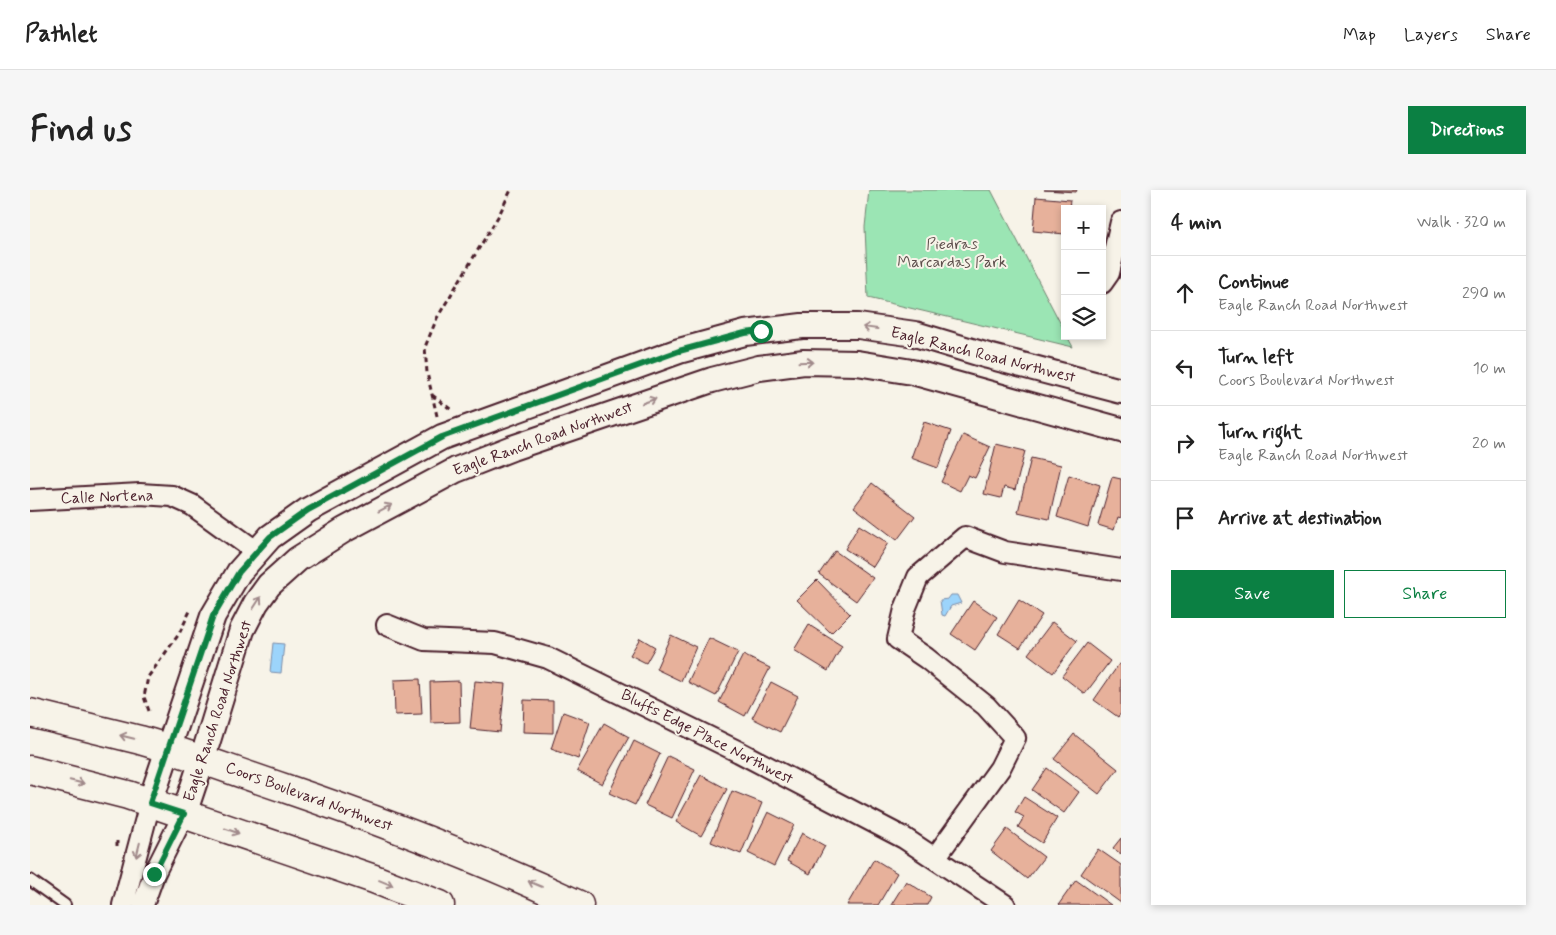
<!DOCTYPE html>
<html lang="en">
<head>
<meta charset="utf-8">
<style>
	body { margin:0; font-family:Mynerve,sans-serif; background:#f6f6f6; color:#222 }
	.controls { position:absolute; right:15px; top:15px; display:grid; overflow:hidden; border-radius:0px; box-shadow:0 2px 8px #0003 }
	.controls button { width:45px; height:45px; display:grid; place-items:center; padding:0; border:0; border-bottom:1px solid #e0e0e0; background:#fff; color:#222; font:25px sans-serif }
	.stop { position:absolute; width:15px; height:15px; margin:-11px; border:4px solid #0b8043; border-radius:50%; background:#fff }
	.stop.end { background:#0b8043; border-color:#fff; box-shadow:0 1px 5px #0008 }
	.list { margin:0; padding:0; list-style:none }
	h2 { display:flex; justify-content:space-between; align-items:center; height:65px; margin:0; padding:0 20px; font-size:21px }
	h2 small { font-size:16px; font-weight:400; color:#767676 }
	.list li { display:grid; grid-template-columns:32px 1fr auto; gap:15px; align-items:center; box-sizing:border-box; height:75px; padding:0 20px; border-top:1px solid #e0e0e0 }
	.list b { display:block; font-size:19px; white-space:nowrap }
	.list p { margin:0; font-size:16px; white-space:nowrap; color:#767676 }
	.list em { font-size:16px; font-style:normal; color:#767676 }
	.actions { display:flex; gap:10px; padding:15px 20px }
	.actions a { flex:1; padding:11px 0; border:1px solid #0b8043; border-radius:0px; text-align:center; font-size:18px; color:#0b8043 }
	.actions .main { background:#0b8043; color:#fff }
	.icon { flex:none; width:28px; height:28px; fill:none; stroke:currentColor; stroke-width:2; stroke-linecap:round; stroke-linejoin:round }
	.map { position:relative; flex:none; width:1091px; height:715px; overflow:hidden; border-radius:0px }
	header { display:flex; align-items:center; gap:30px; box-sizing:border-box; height:70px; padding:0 25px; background:#fff; border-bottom:1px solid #e0e0e0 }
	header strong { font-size:24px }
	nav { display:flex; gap:28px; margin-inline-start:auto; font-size:18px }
	.intro { display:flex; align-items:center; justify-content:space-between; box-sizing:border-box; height:120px; padding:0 30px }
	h1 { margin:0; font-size:35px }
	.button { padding:12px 22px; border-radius:0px; background:#0b8043; color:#fff; font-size:18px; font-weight:700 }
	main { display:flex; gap:30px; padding:0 30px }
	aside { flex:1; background:#fff; border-radius:0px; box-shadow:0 2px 8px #0003 }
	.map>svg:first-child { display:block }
	.green { fill:#9be5b4; stroke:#728270 }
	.water { fill:#9cd4fb; stroke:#7b8ca8 }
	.building { fill:#e7b19b; stroke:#4a1f2b }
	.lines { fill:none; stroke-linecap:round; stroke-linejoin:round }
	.service-casing { stroke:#4a1f2b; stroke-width:14 }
	.minor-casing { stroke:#4a1f2b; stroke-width:24 }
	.tertiary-casing { stroke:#4a1f2b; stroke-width:28 }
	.primary-casing { stroke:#4a1f2b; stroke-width:31 }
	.path { stroke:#4a1f2b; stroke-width:3; stroke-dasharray:5 4; stroke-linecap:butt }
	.service { stroke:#f7f3e8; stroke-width:10 }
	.minor { stroke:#f7f3e8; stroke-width:20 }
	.tertiary { stroke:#f7f3e8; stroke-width:24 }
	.primary { stroke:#f7f3e8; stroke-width:28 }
	.oneway { stroke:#a0898a }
	.route { stroke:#0b8043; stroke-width:6 }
	.labels { text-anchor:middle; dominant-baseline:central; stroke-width:4; stroke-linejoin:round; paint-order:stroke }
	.park-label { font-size:16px; fill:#5e504d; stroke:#f7f3e8 }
	.street-label { font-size:16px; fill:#4a1f2b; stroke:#f7f3e8 }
</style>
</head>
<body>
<header>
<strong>Pathlet</strong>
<nav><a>Map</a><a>Layers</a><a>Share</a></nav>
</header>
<div class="intro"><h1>Find us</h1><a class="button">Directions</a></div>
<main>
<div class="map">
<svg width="1091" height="715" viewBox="0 0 1091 715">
	<rect width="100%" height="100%" fill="#f7f3e8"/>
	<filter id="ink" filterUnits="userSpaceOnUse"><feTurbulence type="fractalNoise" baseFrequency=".02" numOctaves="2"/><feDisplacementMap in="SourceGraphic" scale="10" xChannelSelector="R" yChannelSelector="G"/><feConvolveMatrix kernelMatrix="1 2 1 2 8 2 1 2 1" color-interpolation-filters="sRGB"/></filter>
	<g filter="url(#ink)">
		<path class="green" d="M839,0h122l74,142v4h2l6,11 -205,-49 -3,-71z"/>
		<path class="water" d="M921,405h6l4,8 -10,3 -6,10 -3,-1 -2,-15 8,-1z
			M243,453l11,1 -3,29 -11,-1z"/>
		<path class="building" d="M1014,0h33l-1,2z
			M1006,7l34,3 -1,9h-4v25l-32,-3z
			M894,232l27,9 -13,37 -27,-10z
			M933,245l27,12 -15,31 -7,-3 -8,16 -19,-9z
			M966,254l29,7 -10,39 -11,-3 -3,11 -17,-4z
			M1001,268l30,7 -12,54 -31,-7z
			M1039,285l31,10 -12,42 -31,-10z
			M1082,287l9,2v39l-3,-1 -4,13 -16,-5z
			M842,293l43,33 -18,24 -43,-33z
			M829,335l29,18 -15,24 -28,-18z
			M805,361l38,27 -17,23 -37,-27z
			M787,390l33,34 -19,19 -34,-33z
			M989,410l23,15 -22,33 -22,-14z
			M943,411l24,16 -22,33 -24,-16z
			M1022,432l25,19 -24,32 -25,-19z
			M779,435l33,21 -14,25 -34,-21z
			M641,445l25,12 -15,34 -25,-12z
			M610,448l15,9 -9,16 -16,-8z
			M679,448l29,14 -22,44 -28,-14z
			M1057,453l23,18 -25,33 -23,-18z
			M713,465l27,13 -25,48 -26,-14z
			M1089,474l2,1v48l-3,4 -24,-17z
			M390,489l2,35 -27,1 -1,-35z
			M429,491l1,41 -29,1 -1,-41z
			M445,491l30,3 -5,48 -30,-3z
			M741,492l27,14 -18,36 -28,-14z
			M494,510l29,1v32l-30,-1z
			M533,522l27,10 -12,37 -27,-10z
			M574,533l25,14 -27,47 -25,-13z
			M1044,544l44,35 -19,25 -45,-35z
			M604,551l26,13 -25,51 -26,-12z
			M638,566l27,13 -23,49 -27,-13z
			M1017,578l32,24 -15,21 -32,-23z
			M671,585l26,14 -26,47 -25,-14z
			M702,601l30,12 -21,51 -30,-12z
			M994,607l33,21 -15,25 -24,-16 6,-10 -9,-5z
			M738,622l26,13 -20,41 -26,-13z
			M977,639l37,28 -17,22 -36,-28z
			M772,643l23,13 -15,28 -23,-13z
			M1091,648v16l-8,-6z
			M1068,659l23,16v38l-40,-29z
			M844,669l23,14 -19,32h-31z
			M1046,690l35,25h-51l-1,-1z
			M876,691l25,16 -4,8h-36z"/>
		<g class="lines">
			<g class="service-casing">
				<path id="service" d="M0,690l35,25"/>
			</g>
			<g class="minor-casing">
				<path id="minor" d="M1072,93l7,-10 12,-51
					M0,310l110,-6 32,2 20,9 65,47
					M357,435l37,15 71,3 53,15 191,94 165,86 101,67
					M905,668l65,-90 15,-30 -29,-32 -60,-48 -28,-19 7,-30 13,-32 47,-40 40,15 116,18
					M93,715l27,-102
					M113,715l11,-31 30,-60"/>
			</g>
			<g class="tertiary-casing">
				<path id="tertiary" d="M120,613l63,-187 26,-44 31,-35 38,-27 134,-73 237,-86 66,-18 57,-7h56l57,8 73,22 133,35
					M154,624l18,-54 40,-130 14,-27 13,-18 29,-26 46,-29 112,-60 56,-22 200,-68 47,-12 45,-6 53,1 55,9 209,58"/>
			</g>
			<g class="primary-casing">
				<path id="primary" d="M0,523c37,9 74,18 110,27 49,14 96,32 144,48 100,34 199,72 295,117
					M0,580l98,25 246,84 66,26"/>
			</g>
			<path class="path" d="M402,205l21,16
				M407,226l-10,-43 -2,-26 12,-29 62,-103 12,-25
				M119,521l-5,-14 4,-20 31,-43 12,-25
				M87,656v-9"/>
			<use href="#service" class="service"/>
			<use href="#minor" class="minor"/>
			<use href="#tertiary" class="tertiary"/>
			<use href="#primary" class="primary"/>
		</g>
		<defs><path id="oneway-shaft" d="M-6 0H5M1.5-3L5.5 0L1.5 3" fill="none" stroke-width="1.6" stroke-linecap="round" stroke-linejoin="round" transform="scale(1.25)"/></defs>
		<g class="oneway">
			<use href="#oneway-shaft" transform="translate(840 138) rotate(-172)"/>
			<use href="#oneway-shaft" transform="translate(776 172) rotate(-2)"/>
			<use href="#oneway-shaft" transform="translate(619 211) rotate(-19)"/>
			<use href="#oneway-shaft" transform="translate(355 318) rotate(-28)"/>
			<use href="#oneway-shaft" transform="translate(227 413) rotate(-57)"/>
			<use href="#oneway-shaft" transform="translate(97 547) rotate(-166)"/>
			<use href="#oneway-shaft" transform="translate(47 592) rotate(14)"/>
			<use href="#oneway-shaft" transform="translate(202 641) rotate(19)"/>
			<use href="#oneway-shaft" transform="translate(108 660) rotate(104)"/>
			<use href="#oneway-shaft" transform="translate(356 693) rotate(22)"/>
			<use href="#oneway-shaft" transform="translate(505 694) rotate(-157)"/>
		</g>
	</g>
	<g class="lines" filter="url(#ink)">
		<path class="route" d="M124,684l30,-60 -34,-11 63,-187 26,-44 31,-35 38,-27 134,-73 237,-86 66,-18 16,-2"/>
	</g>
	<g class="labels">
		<g class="park-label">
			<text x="922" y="54">Piedras<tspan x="922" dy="18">Marcardas Park</tspan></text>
		</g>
		<g class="street-label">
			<text transform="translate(953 165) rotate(14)">Eagle Ranch Road Northwest</text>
			<text transform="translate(513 249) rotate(-20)">Eagle Ranch Road Northwest</text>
			<text transform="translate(77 307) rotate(-2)">Calle Nortena</text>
			<text transform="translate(188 521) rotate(-72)">Eagle Ranch Road Northwest</text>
			<text transform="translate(677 547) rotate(27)">Bluffs Edge Place Northwest</text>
			<text transform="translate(279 607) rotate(20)">Coors Boulevard Northwest</text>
		</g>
	</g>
</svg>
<div class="controls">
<button>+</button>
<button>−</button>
<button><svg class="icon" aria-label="layers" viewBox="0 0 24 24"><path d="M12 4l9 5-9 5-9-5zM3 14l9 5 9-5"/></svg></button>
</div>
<div class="stop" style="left:731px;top:141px"></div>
<div class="stop end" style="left:124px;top:684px"></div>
</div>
<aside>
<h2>4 min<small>Walk · 320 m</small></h2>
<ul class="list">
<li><svg class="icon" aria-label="ahead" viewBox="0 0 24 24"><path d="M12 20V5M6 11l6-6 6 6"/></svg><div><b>Continue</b><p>Eagle Ranch Road Northwest</p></div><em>290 m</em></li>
<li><svg class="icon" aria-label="left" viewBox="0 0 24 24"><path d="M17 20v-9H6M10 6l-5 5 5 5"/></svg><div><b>Turn left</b><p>Coors Boulevard Northwest</p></div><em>10 m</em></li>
<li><svg class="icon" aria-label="right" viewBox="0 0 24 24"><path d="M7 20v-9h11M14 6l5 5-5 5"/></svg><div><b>Turn right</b><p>Eagle Ranch Road Northwest</p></div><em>20 m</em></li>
<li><svg class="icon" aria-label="arrive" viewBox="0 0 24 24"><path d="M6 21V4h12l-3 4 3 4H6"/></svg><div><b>Arrive at destination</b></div></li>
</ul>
<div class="actions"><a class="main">Save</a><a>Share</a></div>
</aside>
</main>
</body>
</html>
